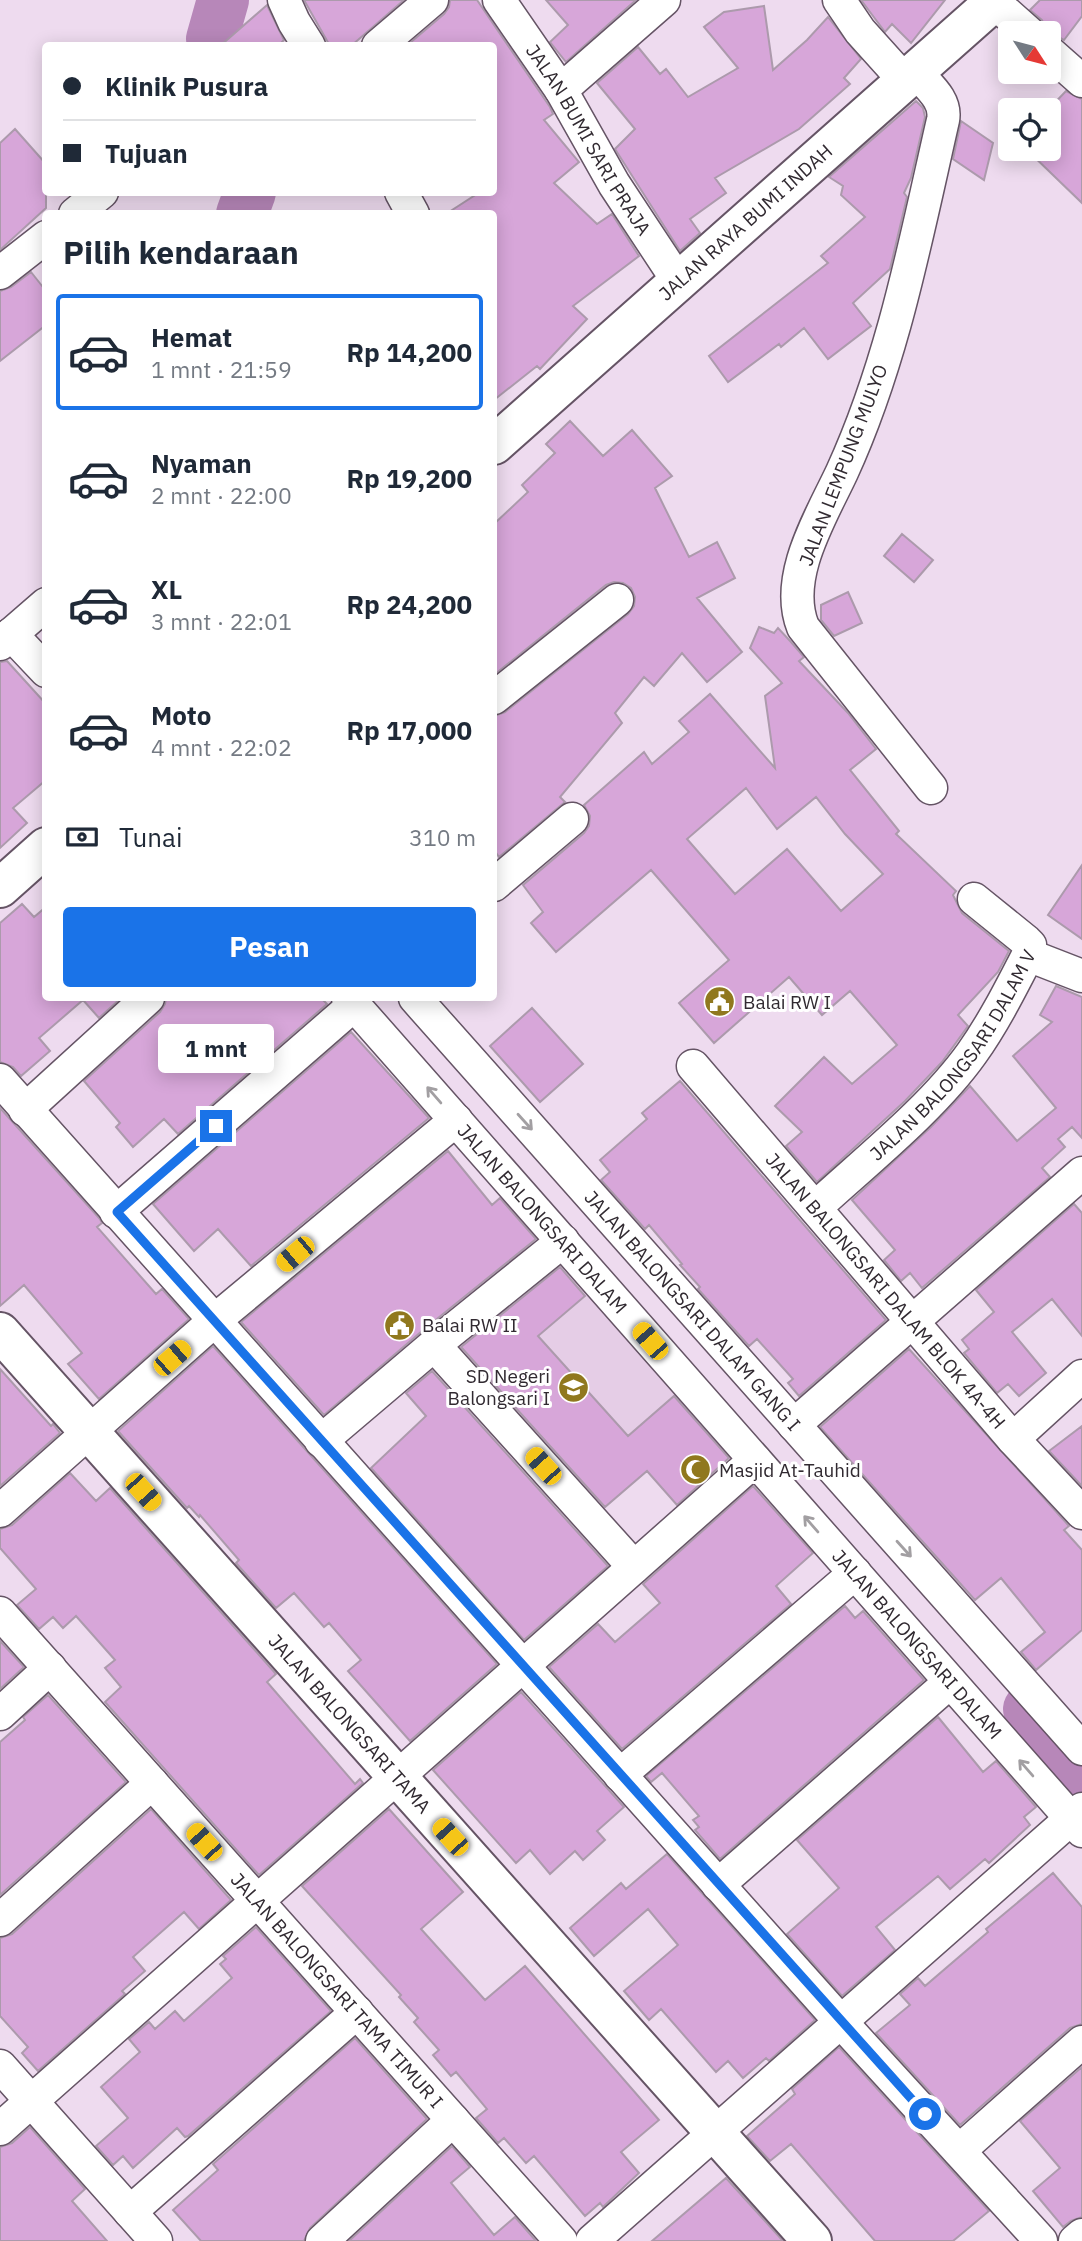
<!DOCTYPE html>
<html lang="id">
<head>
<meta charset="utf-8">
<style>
	body { margin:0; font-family:"IBM Plex Sans",sans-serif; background:#f2f2f3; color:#1f2937; height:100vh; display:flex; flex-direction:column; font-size:26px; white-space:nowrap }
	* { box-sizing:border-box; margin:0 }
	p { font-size:23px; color:#747a83 }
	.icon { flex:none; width:38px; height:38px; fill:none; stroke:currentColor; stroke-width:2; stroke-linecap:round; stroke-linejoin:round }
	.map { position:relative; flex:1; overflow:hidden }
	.side { position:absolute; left:42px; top:210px; width:455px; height:791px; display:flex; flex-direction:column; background:#fff; border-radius:7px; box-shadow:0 4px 18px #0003 }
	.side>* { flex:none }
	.hud { position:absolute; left:42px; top:42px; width:455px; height:154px; border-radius:7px; box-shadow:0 4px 18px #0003; display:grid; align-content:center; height:154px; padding:0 21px; background:#fff }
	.needle { width:46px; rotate:126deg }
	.buttons { position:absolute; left:998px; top:21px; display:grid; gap:14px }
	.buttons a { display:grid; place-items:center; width:63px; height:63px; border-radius:7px; background:#fff; box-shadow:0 4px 18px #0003; font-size:35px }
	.end { position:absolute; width:32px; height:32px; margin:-16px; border:9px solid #1a73e8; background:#fff; box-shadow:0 0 0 4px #fff }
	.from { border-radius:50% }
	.bubble { position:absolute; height:49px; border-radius:7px; background:#fff; box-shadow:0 4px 18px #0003; font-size:23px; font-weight:800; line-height:49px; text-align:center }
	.car { position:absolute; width:21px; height:42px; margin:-21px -10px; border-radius:9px; box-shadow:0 0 5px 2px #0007; background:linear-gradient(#f5c518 24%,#345 0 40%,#f5c518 0 76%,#345 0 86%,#f5c518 0) }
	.hud b { display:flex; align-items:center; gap:24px; height:66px; font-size:26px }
	.hud b+b { border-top:2px solid #e0e1e3 }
	.hud i { width:18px; height:18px; background:#1f2937 }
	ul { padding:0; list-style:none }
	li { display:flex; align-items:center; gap:21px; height:116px; margin:0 14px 10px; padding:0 7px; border:4px solid transparent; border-radius:7px }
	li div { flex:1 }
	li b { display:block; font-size:26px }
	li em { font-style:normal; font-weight:800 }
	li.on { border-color:#1a73e8 }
	li>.icon { width:63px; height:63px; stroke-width:1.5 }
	h2 { padding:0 21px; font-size:32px; line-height:84px }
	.pay { display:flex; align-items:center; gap:18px; height:77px; padding:0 21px; font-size:26px }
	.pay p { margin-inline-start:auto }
	.action { display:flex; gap:14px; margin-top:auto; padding:14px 21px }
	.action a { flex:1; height:80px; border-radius:7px; background:#1a73e8; color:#fff; font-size:28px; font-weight:800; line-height:80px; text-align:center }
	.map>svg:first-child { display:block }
	.built { fill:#e5cde6 }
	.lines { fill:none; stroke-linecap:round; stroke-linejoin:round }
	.river { stroke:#b787b9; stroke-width:52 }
	.building { fill:#d7a6d9; stroke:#ac9aac; stroke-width:2; fill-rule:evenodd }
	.minor-casing { stroke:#655465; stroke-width:35 }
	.tertiary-casing { stroke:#655465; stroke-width:42 }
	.minor { stroke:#fff; stroke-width:32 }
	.tertiary { stroke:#fff; stroke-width:38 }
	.oneway { stroke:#a29fa2 }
	.route { stroke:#1a73e8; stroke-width:9 }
	.labels { text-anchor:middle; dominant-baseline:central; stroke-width:6; stroke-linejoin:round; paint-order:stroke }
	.street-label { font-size:19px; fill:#312a31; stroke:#fff }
	.poi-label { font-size:19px; fill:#312a31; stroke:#fff; text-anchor:start }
</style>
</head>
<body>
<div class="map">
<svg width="1082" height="2241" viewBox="0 0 1082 2241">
	<rect width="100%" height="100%" fill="#eedbef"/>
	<path class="built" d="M 555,1256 L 701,1422 L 591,1518 L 445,1352 Z"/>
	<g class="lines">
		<path class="river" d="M 215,46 L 212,39 L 223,0
			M 242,214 L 250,192
			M 1029,1709 L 1082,1771"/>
	</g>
	<path class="building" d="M 304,0 L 404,0 L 351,46 L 330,46 Z
		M 450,0 L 477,0 L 550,107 L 553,114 L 544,120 L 579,162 L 554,183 L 597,224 L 612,214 L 639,256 L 573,306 L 587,319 L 540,369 L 537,366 L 494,400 L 494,214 L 446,214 L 480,192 L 494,192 L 494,46 L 413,46 L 411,42 L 444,14 L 449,7 Z
		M 546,0 L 636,0 L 566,62 L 550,42 L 568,25 Z
		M 861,0 L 945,0 L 911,43 L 892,24 L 885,32 Z
		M 1040,0 L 1082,0 L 1082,16 L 1064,40 L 1052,33 L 1047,33 L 1042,20 L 1030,10 Z
		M 267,5 L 284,40 L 278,46 L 220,46 Z
		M 764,6 L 773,70 L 807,40 L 828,17 L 861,59 L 844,78 L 850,84 L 799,129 L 715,178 L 726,193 L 690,219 L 700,233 L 680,251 L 615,149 L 635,129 L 597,83 L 638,47 L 660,74 L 666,69 L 688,97 L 738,68 L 704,27 L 724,12 Z
		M 1066,91 L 1082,99 L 1082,203 L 1026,149 L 1048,149 L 1048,110 Z
		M 916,101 L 923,108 L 925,117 L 911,178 L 904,193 L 907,197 L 890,269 L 853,303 L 871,326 L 828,359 L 804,328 L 781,347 L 779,344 L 728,382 L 709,356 L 828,263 L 821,256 L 865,217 L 841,195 L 843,186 L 829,177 Z
		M 961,121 L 993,143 L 984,180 L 953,159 Z
		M 15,129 L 46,164 L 46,208 L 0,250 L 0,143 Z
		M 31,272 L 46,291 L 46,325 L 0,361 L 0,291 L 11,287 Z
		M 570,421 L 603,456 L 632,430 L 672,476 L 655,488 L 689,557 L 717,542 L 735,578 L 697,598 L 742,652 L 707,682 L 682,653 L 654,686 L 644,677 L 615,713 L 622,723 L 560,797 L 565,802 L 499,857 L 494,850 L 494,716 L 505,712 L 628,614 L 634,606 L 635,597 L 631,588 L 623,583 L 614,582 L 606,585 L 494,675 L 494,524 L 528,492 L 522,485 L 555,453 L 546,444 Z
		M 902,534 L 933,560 L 914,582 L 884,556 Z
		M 848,592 L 862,623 L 834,636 L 821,620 L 821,605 Z
		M 759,627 L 774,633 L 778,628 L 791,642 L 804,657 L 799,661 L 848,713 L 876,749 L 850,770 L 899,831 L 896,834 L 956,891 L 953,895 L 962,913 L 1009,951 L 998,972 L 958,1015 L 968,1026 L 942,1062 L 905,1101 L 817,1182 L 786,1146 L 802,1132 L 775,1106 L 824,1057 L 852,1084 L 897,1045 L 850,991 L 822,1015 L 789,977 L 714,1043 L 679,1003 L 729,960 L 651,870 L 556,952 L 531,923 L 543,912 L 523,885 L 584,833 L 589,826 L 590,816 L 584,805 L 644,752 L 652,764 L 689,732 L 679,721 L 710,694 L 775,768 L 765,696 L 782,683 L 750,648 ZM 746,788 L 777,829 L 816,797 L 845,834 L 883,874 L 841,911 L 787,849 L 735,894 L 687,839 Z
		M 7,661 L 46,704 L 46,780 L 13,808 L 27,823 L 0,848 L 0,662 Z
		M 1082,865 L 1082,939 L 1048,915 Z
		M 22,904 L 34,917 L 46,907 L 46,998 L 120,999 L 99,1018 L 83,1000 L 39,1038 L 50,1051 L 21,1076 L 13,1067 L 0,1062 L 0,923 Z
		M 1056,986 L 1082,997 L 1082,1138 L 1072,1127 L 1058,1139 L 1065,1147 L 1042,1168 L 1050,1177 L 922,1288 L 910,1273 L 901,1281 L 884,1260 L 895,1250 L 852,1200 L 931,1127 L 970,1086 L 1017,1141 L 1056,1108 L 1013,1056 L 1052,1022 L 1040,1015 Z
		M 166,998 L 321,998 L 327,1004 L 178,1134 L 164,1119 L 133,1147 L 116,1127 L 120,1123 L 84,1081 L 160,1012 L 165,1004 Z
		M 532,1008 L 583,1064 L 540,1102 L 490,1046 Z
		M 351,1032 L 429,1118 L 251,1266 L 218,1229 L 194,1251 L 153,1204 Z
		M 680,1081 L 886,1320 L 799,1396 L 788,1383 L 793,1379 L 757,1339 L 749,1346 L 698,1289 L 700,1287 L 680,1265 L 682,1264 L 649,1225 L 645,1229 L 601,1180 L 610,1172 L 600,1160 L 647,1119 L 642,1113 Z
		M 0,1108 L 100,1219 L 102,1223 L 97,1227 L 156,1294 L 162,1289 L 189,1319 L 99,1399 L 68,1364 L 82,1353 L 24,1285 L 0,1306 Z
		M 448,1151 L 492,1205 L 500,1198 L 536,1239 L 422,1331 L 324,1415 L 241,1322 Z
		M 1074,1204 L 1082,1213 L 1082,1336 L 1052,1299 L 1012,1332 L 1046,1373 L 1019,1396 L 1008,1384 L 997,1393 L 964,1353 L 969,1349 L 962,1340 L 994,1312 L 976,1290 Z
		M 560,1267 L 585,1296 L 538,1336 L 628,1436 L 674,1396 L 729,1458 L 677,1505 L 647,1471 L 605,1507 L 461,1347 Z
		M 213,1346 L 497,1664 L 410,1741 L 348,1671 L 361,1660 L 329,1623 L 324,1627 L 294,1593 L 276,1608 L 236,1563 L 239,1560 L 200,1515 L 199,1517 L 189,1506 L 187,1508 L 118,1431 Z
		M 909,1349 L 1069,1526 L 1064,1530 L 1082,1550 L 1082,1630 L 1036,1670 L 1021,1652 L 1045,1632 L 1001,1578 L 975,1600 L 820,1427 Z
		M 0,1369 L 51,1426 L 53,1424 L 60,1433 L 0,1486 Z
		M 432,1371 L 608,1566 L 524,1640 L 371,1468 L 426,1416 L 406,1393 Z
		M 1082,1426 L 1082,1486 L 1049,1451 Z
		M 70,1473 L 96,1501 L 110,1488 L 276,1674 L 267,1682 L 355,1784 L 360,1779 L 363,1783 L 259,1875 L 105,1702 L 121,1687 L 105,1668 L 115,1660 L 76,1616 L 63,1628 L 53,1617 L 39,1629 L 17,1605 L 36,1589 L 0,1548 L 0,1529 L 12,1525 Z
		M 753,1486 L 813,1553 L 776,1586 L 791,1604 L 622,1749 L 549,1667 L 598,1624 L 615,1642 L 660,1603 L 643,1584 Z
		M 845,1606 L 855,1618 L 863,1611 L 924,1680 L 720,1859 L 695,1830 L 699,1827 L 693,1820 L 699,1816 L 662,1773 L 651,1782 L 646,1776 Z
		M 0,1641 L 24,1667 L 0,1689 Z
		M 521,1692 L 624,1807 L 597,1831 L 605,1840 L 583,1860 L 575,1851 L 550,1874 L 530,1850 L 516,1863 L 433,1770 Z
		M 48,1695 L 126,1782 L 0,1895 L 0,1742 L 25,1720 L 23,1717 Z
		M 938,1717 L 983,1772 L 996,1761 L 1036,1807 L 1024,1817 L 1030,1825 L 989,1863 L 985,1859 L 950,1889 L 938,1876 L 876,1927 L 895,1950 L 842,1996 L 787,1934 L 839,1888 L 797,1840 Z
		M 151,1809 L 231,1900 L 199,1929 L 184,1912 L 133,1957 L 145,1971 L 122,1991 L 125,1994 L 38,2071 L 22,2053 L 28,2047 L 0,2016 L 0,1938 L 12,1934 Z
		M 389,1809 L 463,1892 L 421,1929 L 485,2000 L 525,1966 L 659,2120 L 621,2152 L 639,2173 L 603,2207 L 600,2203 L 585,2216 L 534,2156 L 526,2163 L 504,2138 L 498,2143 L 476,2118 L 487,2109 L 456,2072 L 451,2076 L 433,2055 L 439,2050 L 414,2022 L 418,2018 L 399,1997 L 401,1995 L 302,1886 Z
		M 667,1854 L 815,2020 L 769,2061 L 766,2058 L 743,2078 L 728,2061 L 716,2072 L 661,2009 L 649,2020 L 624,1991 L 678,1945 L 648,1909 L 594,1956 L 570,1928 L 621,1883 L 626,1889 Z
		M 1053,1873 L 1082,1907 L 1082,2024 L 1070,2028 L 960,2125 L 876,2033 L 910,2005 L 900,1994 L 918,1978 L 925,1986 L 988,1932 L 986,1929 Z
		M 256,1927 L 331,2011 L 188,2136 L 185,2137 L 177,2128 L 133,2168 L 123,2156 L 113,2165 L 96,2146 L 128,2118 L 101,2087 L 140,2052 L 129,2039 L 149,2022 L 155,2029 L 175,2011 L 184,2021 L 232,1978 L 220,1964 L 226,1959 L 223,1956 Z
		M 355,2038 L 427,2119 L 310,2228 L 304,2241 L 201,2241 L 173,2210 L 218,2170 L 213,2164 Z
		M 839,2047 L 989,2211 L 953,2241 L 875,2241 L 791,2144 L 770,2161 L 747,2136 L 795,2094 L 792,2089 Z
		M 1082,2067 L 1082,2217 L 1071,2221 L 1063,2227 L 1033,2191 L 1060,2168 L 1020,2121 Z
		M 30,2127 L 85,2189 L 72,2201 L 107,2241 L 0,2241 L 0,2147 L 12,2143 Z
		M 452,2146 L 470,2167 L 451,2183 L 494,2235 L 515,2217 L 536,2241 L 349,2241 Z
		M 726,2178 L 783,2241 L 652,2241 Z"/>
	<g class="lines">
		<defs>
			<g id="minor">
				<path d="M 284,0 L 294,22 L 309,46"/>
				<path id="s1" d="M 499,0 L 561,90 L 614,184 L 678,281"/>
				<path d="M 839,0 L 860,31 L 905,81"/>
				<path d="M 994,2 L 1029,33"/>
				<path d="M 378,46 L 432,0"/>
				<path d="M 1048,51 L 1082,81"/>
				<path d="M 915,71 C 928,86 947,100 943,120 C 916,238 893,361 842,472 C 821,517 783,577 803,627 L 931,788"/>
				<path d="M 561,90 L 664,0"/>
				<path d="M 401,192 L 413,214"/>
				<path d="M 75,214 L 102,192"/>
				<path d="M 0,273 L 46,237"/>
				<path d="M 11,634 L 46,671"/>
				<path d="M 0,644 L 46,604"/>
				<path d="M 494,698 L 617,600"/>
				<path d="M 494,885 L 572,819"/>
				<path d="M 1028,955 L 1082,976"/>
				<path id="s2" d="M 348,998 L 1082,1831"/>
				<path id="s3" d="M 415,998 L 1082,1749"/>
				<path id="s4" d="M 693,1066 L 1013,1439 L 1082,1513"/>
				<path d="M 0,1080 L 841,2022 L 1041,2241"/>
				<path d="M 25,1110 L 148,998"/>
				<path id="s5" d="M 815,1208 C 865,1162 933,1108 972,1053 C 994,1022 1011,988 1028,955 L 1030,945 L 1026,941 L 974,899"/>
				<path d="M 116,1212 L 354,1005"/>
				<path d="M 434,1345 L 634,1567"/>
				<path d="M 794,1425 L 1082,1173"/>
				<path d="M 1013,1439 L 1082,1376"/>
				<path d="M 321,1441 L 434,1345 L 563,1241"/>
				<path d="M 0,1511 L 214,1321 L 456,1120"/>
				<path id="s6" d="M 0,1613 L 561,2241"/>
				<path d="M 0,1714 L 50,1668"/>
				<path d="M 620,1775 L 855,1573"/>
				<path d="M 718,1885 L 950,1682"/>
				<path d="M 0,1920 L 152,1783"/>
				<path d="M 0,2066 L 156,2241"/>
				<path d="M 0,2129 L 755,1460"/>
				<path d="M 959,2151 L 1082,2042"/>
				<path d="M 130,2212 L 357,2012"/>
				<path d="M 322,2241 L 453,2120"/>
				<path d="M 592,2241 L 1082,1809"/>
				<path d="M 1075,2241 L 1082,2235"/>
			</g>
			<g id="tertiary">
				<path id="s7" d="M 494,445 L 996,0"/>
				<path d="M 0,888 L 46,847"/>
				<path id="s8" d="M 0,1332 L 812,2241"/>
			</g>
		</defs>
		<use href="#minor" class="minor-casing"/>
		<use href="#tertiary" class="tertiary-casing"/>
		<use href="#minor" class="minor"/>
		<use href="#tertiary" class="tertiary"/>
	</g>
	<defs><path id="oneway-shaft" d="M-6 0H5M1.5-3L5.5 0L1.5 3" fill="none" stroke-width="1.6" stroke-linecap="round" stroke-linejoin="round" transform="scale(1.75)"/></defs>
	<g class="oneway">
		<use href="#oneway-shaft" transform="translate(434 1095) rotate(-131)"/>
		<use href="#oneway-shaft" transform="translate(525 1122) rotate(48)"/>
		<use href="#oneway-shaft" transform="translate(811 1524) rotate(-131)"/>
		<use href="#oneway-shaft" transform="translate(904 1549) rotate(48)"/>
		<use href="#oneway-shaft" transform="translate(1026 1768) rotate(-131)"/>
	</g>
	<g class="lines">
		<path class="route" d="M 216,1126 L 117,1212 L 925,2114"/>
	</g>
	<defs>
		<symbol id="civic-disc" viewBox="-11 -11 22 22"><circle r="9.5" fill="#90781e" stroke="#fff"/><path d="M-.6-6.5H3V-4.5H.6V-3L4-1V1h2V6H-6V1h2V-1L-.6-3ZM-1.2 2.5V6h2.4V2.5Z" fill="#fff"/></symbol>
		<symbol id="school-disc" viewBox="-11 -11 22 22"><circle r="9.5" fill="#90781e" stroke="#fff"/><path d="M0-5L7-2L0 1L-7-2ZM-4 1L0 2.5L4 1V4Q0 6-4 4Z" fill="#fff"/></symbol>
		<symbol id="mosque-disc" viewBox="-11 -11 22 22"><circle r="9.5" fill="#90781e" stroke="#fff"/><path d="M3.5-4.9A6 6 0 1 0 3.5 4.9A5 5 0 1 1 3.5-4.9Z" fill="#fff"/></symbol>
	</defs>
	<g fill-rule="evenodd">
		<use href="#civic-disc" x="702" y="984" width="35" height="35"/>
		<use href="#civic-disc" x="382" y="1308" width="35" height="35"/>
		<use href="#school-disc" x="556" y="1370" width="35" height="35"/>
		<use href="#mosque-disc" x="678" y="1452" width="35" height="35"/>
	</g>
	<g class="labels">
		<g class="street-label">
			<text stroke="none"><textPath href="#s1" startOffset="166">JALAN BUMI SARI PRAJA</textPath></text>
			<text stroke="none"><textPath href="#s7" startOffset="336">JALAN RAYA BUMI INDAH</textPath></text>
			<text transform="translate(843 465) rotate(-69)">JALAN LEMPUNG MULYO</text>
			<text stroke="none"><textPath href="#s5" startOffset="208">JALAN BALONGSARI DALAM V</textPath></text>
			<text stroke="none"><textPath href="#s2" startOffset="294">JALAN BALONGSARI DALAM</textPath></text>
			<text stroke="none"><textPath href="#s4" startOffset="296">JALAN BALONGSARI DALAM BLOK 4A-4H</textPath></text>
			<text stroke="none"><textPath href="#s3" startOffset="418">JALAN BALONGSARI DALAM GANG I</textPath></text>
			<text stroke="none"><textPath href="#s2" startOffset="861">JALAN BALONGSARI DALAM</textPath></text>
			<text stroke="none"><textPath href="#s8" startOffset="525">JALAN BALONGSARI TAMA</textPath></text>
			<text stroke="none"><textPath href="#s6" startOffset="506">JALAN BALONGSARI TAMA TIMUR I</textPath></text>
		</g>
		<g class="poi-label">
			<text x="743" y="1002">Balai RW I</text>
			<text x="422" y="1325">Balai RW II</text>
			<text x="550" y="1376" text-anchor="end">SD Negeri<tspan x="550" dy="22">Balongsari I</tspan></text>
			<text x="719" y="1470">Masjid At-Tauhid</text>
		</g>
	</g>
</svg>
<div class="buttons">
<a><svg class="needle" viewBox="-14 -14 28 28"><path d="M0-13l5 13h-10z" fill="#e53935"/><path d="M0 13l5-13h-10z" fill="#747a83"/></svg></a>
<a><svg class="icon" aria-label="locate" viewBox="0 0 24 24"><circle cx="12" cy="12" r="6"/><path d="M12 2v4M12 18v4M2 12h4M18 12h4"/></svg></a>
</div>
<i class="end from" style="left:925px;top:2114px"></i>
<i class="end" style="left:216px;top:1126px"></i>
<div class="bubble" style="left:158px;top:1024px;width:116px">1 mnt</div>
<i class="car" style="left:295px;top:1254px;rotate:230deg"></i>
<i class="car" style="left:650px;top:1341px;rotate:319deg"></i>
<i class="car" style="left:172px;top:1358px;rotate:49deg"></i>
<i class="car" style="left:543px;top:1466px;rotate:318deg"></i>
<i class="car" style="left:143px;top:1492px;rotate:138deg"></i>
<i class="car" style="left:450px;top:1837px;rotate:318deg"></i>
<i class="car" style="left:204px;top:1842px;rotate:318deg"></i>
<div class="hud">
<b><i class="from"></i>Klinik Pusura</b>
<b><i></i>Tujuan</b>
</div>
<section class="side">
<h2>Pilih kendaraan</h2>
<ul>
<li class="on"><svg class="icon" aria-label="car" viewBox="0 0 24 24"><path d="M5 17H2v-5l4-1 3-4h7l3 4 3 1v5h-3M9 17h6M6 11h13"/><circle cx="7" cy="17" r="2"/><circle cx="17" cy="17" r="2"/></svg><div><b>Hemat</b><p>1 mnt · 21:59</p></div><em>Rp 14,200</em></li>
<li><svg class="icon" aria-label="car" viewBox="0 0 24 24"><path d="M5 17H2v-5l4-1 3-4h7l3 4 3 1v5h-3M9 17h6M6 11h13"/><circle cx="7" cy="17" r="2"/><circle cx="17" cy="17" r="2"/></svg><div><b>Nyaman</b><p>2 mnt · 22:00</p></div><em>Rp 19,200</em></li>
<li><svg class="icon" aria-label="car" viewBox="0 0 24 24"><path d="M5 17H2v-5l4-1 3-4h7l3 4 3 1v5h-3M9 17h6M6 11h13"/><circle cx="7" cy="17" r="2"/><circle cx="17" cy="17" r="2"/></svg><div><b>XL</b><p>3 mnt · 22:01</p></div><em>Rp 24,200</em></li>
<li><svg class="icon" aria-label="car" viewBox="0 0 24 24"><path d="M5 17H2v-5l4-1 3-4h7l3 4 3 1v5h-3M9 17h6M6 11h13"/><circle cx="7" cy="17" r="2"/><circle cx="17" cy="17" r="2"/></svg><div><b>Moto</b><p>4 mnt · 22:02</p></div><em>Rp 17,000</em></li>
</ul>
<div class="pay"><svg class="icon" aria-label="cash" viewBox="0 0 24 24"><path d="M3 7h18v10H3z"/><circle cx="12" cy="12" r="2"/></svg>Tunai<p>310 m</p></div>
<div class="action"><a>Pesan</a></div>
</section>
</div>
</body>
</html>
